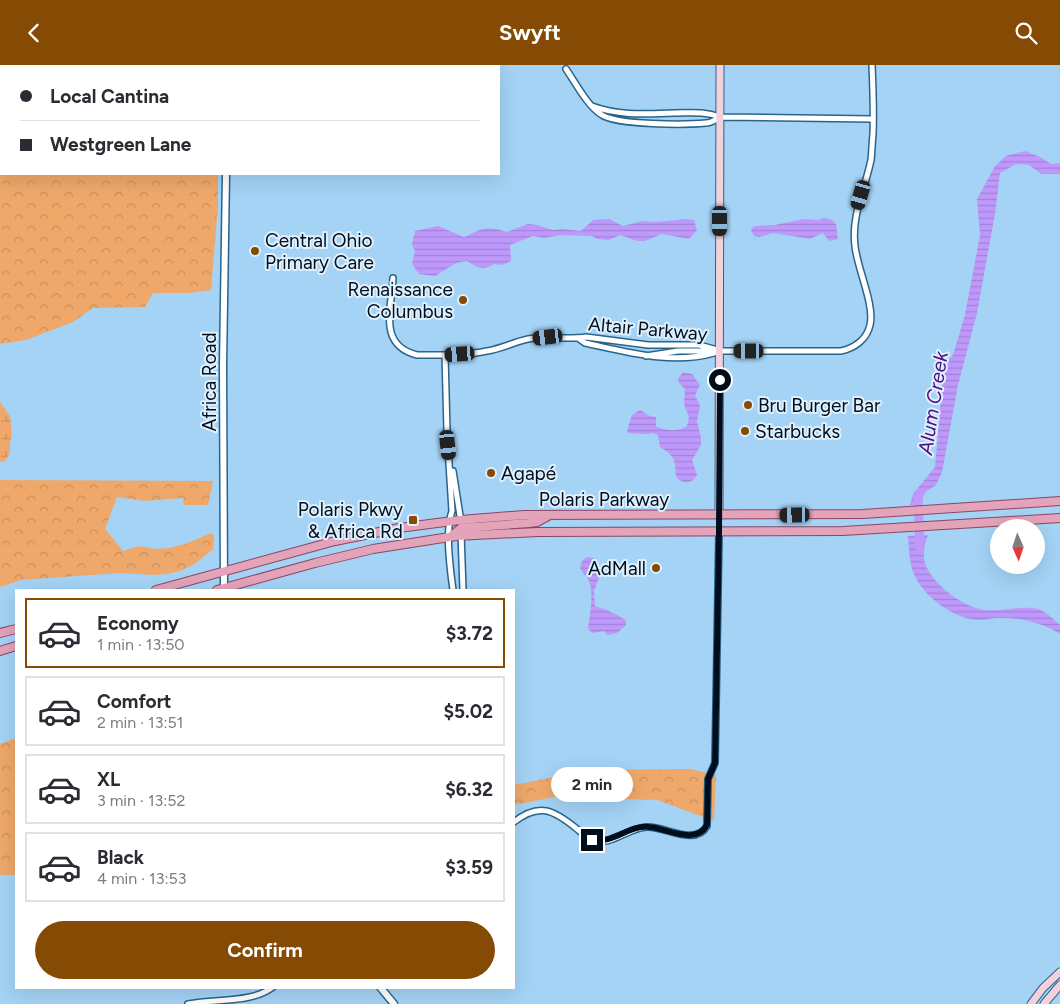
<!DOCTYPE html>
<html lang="en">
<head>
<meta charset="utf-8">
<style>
	body { margin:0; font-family:Figtree,sans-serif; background:#f7f7f7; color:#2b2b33; height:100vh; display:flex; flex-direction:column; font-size:19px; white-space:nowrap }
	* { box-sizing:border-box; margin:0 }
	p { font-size:16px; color:#7c7c81 }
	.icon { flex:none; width:28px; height:28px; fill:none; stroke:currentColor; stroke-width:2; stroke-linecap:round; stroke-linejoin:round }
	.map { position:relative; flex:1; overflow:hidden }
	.panel { position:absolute; left:15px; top:524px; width:500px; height:400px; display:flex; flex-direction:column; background:#fff; border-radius:0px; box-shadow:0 5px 20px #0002 }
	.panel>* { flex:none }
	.guide { position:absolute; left:0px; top:0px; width:500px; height:110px; box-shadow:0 5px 20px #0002; display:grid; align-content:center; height:110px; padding:0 20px; background:#fff }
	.needle { width:32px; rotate:177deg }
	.controls { position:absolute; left:990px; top:454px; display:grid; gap:10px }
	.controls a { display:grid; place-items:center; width:55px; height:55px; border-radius:50%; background:#fff; box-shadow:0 5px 20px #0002; font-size:25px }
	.end { position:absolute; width:22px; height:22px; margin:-11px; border:6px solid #000d1c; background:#fff; box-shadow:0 0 0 2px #fff }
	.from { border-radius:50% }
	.bubble { position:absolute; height:35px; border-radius:18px; background:#fff; box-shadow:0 5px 20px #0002; font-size:16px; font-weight:700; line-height:35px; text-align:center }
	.car { position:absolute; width:15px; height:30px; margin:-15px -8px; border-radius:6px; box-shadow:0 0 4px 1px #0007; background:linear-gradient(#222 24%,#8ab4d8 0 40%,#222 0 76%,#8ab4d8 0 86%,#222 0) }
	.guide b { display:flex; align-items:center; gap:18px; height:48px; font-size:19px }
	.guide b+b { border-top:1px solid #e1e1e2 }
	.guide i { width:12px; height:12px; background:#2b2b33 }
	ul { padding:9px 0 0; list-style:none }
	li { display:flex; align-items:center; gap:15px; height:70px; margin:0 10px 8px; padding:0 10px; border:2px solid #e1e1e2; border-radius:0px }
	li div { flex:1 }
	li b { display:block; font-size:19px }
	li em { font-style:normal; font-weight:700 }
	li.active { border-color:#854a03 }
	li>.icon { width:45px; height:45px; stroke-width:1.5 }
	.action { display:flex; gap:10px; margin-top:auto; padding:10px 20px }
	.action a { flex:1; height:58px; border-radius:30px; background:#854a03; color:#fff; font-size:20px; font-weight:700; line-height:58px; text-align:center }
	header { display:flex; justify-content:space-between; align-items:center; height:65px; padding:0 20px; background:#854a03; color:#fff; font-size:22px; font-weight:700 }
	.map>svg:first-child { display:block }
	.forest { fill:url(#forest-crowns) }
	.wetland { fill:url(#wetland-marsh) }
	.water { fill:url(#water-rules) }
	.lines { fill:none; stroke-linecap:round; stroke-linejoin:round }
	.river { stroke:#be98fb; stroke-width:9 }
	.minor-casing { stroke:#29648a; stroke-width:8 }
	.tertiary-casing { stroke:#29648a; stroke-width:9 }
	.secondary-casing { stroke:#29648a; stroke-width:9 }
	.primary-casing { stroke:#884764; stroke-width:10 }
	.minor { stroke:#fff; stroke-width:5 }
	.tertiary { stroke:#fff; stroke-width:6 }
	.secondary { stroke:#f1d1dc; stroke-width:7 }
	.primary { stroke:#e3a3b9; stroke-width:8 }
	.route { stroke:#000d1c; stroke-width:6 }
	.poi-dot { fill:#854a03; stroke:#def0fd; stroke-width:2 }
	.labels { text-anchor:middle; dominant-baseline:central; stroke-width:4; stroke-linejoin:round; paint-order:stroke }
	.poi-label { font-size:19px; fill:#000d1c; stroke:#def0fd; text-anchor:start }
	.street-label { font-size:19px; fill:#000d1c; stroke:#def0fd }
	.water-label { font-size:20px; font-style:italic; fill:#4d0f85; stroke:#def0fd }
</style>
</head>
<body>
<header><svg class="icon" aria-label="back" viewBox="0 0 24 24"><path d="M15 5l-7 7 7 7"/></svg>Swyft<svg class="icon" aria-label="search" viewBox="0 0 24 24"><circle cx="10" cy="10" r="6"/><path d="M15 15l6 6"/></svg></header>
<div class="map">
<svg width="1060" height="939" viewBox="0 0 1060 939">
	<defs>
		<pattern id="forest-crowns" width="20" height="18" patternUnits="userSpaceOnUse" patternTransform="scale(1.25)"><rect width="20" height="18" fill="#efa86a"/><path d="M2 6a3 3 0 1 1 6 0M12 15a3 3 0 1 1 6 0" fill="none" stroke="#cb8f5b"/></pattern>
		<pattern id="wetland-marsh" width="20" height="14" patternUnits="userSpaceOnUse" patternTransform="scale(1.25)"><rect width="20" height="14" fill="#efa86a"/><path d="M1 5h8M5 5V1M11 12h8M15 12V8" fill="none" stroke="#cb8f5b"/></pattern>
		<pattern id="water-rules" width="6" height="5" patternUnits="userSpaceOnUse" patternTransform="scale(1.25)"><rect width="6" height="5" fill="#be98fb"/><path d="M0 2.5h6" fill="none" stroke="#a282d7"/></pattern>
	</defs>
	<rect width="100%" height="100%" fill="#a4d3f6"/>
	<path class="forest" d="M 0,0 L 114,1 L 1,1 L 1,109 L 218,109 L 218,141 L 211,225 L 189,228 L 153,228 L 145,242 L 93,243 L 73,257 L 26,275 L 0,279 Z
		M 0,415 L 213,416 L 208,440 L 184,440 L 183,433 L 145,436 L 117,432 L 105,464 L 123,486 L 139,481 L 156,484 L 169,483 L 188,478 L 211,468 L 214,471 L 213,484 L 196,498 L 183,505 L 168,509 L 154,510 L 120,508 L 21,515 L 0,522 Z
		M 16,673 L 16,810 L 0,810 L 0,679 Z
		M 691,704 L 716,710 L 714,756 L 657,735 L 554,732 L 514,740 L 514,720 L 589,705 Z"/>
	<path class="wetland" d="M 0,337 L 10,351 L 12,369 L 10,378 L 10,388 L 5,396 L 0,397 Z"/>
	<path class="water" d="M 1025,86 L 1040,92 L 1051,99 L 1060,98 L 1060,109 L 1041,109 L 1029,100 L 1016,99 L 1000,108 L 995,149 L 977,248 L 958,320 L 942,407 L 936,420 L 924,428 L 921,439 L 910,440 L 913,429 L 935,402 L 944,300 L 953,290 L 965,250 L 980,170 L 977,134 L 995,101 L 1006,91 Z
		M 824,153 L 832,155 L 836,159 L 838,174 L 829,176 L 823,168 L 810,174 L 773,168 L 759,172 L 754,171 L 751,165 L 754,161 L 775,160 L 804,154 L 818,155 Z
		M 609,154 L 623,161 L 643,156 L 656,157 L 686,154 L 694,155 L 697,165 L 689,174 L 662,169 L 645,176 L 637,176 L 620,170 L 609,175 L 597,174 L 592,171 L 560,170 L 544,173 L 533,171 L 510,180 L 511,196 L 502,200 L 494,199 C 484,206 477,203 467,196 L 456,198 L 435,211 L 419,209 L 412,199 L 415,186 L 412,180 L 415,166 L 438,161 L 464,172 C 483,163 487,160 507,167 L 528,159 L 537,160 L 553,165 L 562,164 L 581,166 L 593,155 Z
		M 683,307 L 692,309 L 700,320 L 695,330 L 700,341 L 697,356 L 701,373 L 701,380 L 692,395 L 697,410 C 692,419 682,420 676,411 C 675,395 675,391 660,382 L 658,370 L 653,368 C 645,370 637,368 628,368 L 627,366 L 632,350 L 640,345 L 650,351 L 656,352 L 656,361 C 663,366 680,367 687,361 L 689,352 L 684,339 L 685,324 L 679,318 L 678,314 Z
		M 928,470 C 925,478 923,484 924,493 C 926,515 963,543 985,545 C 1002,547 1021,540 1038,544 C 1046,546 1054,555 1060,560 L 1060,569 C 1042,557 1018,552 997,553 C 992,553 987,555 981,555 C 957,556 923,532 914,509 C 909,497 909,484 908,471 Z
		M 587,492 L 594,493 L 601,507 L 594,526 L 595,541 C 602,543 622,551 626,556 L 626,560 L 617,568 L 607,570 L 604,566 L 592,568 L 588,563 C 590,550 594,529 589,516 C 587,511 582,508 580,503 L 582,496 Z"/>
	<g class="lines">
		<path class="river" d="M 920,429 L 918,432 L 920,483"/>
		<defs>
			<path id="minor" d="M 566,4 C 575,17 588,42 602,50 C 618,60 685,60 706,58 C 711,58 715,55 720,52
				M 592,41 C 619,51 645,49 674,48 C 690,48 704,46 720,52 L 873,54
				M 393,213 C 392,242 377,280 417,290 C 440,290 464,291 487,286 C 501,284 514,277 528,274 C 547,270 567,275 586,272 L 648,280 L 699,280 L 714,284
				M 578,273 L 585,278 C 627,287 672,300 714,288
				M 445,290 L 447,366 L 452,446 C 445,466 450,503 453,525
				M 646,291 L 678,286 L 841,286 C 855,283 867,274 870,260 C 875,240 857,203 855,181 C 851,151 865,124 871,95 C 872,87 872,78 873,69 C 874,46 873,23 872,0
				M 453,406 L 461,457
				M 461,468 L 463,525
				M 514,757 C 539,737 554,745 577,764 C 582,768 587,773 593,775 C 611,782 629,762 647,762 C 665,761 695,782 707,761 L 708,714 L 715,698 L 719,467
				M 188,939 C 216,933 250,939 273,922"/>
			<path id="tertiary" d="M 227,1 L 227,0
				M 224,525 L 223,301 L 226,109
				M 380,922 L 394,939"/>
			<path id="secondary" d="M 719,451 L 720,0
				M 1031,939 L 1043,923 L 1060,907
				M 1044,939 L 1060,920"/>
			<path id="primary" d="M 451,471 L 461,463 L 529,458 L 537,457 L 548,451
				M 156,525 L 335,476 L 399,463 L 460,455 L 524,450 L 863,449 L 1060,436
				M 217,525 L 315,498 L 373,484 L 456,471 L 538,467 L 843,466 L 1060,453
				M 0,568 L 16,564
				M 0,586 L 16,581"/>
		</defs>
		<use href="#minor" class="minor-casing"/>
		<use href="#tertiary" class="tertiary-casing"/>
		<use href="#secondary" class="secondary-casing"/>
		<use href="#primary" class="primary-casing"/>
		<use href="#minor" class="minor"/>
		<use href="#tertiary" class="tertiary"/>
		<use href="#secondary" class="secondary"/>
		<use href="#primary" class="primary"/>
	</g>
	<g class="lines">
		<path class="route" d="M 592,775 C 616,778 628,760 649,762 C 666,763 696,781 707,760 L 708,714 L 715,698 L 719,467 L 720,315"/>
	</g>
	<g class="poi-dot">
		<circle cx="255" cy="186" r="5"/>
		<circle cx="463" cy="235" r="5"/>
		<circle cx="748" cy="340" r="5"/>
		<circle cx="745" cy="366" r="5"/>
		<circle cx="491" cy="408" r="5"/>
		<rect x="408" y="450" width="10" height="10" rx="2.5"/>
		<circle cx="656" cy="503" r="5"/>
	</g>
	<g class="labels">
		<g class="poi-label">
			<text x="265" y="175">Central Ohio<tspan x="265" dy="22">Primary Care</tspan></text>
			<text x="453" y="224" text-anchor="end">Renaissance<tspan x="453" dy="22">Columbus</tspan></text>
			<text x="758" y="340">Bru Burger Bar</text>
			<text x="755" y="366">Starbucks</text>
			<text x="501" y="408">Agapé</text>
			<text x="403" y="444" text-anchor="end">Polaris Pkwy<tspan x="403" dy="22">&amp; Africa Rd</tspan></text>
			<text x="646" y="503" text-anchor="end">AdMall</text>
		</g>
		<g class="street-label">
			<text transform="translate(648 264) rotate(5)">Altair Parkway</text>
			<text transform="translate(209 317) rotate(-90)">Africa Road</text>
			<text x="604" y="434">Polaris Parkway</text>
		</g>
		<g class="water-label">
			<text transform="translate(933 338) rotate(-81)">Alum Creek</text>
		</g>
	</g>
</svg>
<div class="controls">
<a><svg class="needle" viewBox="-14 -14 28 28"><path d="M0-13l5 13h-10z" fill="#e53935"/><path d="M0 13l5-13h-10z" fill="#7c7c81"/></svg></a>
</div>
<i class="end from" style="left:720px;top:315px"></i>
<i class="end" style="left:592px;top:775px"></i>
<div class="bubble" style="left:551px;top:702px;width:82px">2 min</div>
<i class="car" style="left:861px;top:130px;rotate:196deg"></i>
<i class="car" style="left:720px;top:156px;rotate:180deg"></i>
<i class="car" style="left:548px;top:272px;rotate:263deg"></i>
<i class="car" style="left:749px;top:286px;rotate:270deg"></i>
<i class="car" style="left:460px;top:289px;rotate:266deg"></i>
<i class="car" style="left:448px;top:380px;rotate:174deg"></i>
<i class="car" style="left:795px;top:450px;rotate:269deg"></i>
<div class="guide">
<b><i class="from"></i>Local Cantina</b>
<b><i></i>Westgreen Lane</b>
</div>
<section class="panel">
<ul>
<li class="active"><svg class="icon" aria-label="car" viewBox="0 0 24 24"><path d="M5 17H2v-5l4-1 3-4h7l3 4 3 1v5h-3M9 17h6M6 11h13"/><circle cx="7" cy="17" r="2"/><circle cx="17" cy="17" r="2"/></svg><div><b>Economy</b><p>1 min · 13:50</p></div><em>$3.72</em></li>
<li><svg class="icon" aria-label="car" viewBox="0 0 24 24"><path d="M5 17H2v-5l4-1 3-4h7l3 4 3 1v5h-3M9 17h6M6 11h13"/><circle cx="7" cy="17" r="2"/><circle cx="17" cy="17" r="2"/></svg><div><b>Comfort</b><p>2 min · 13:51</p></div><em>$5.02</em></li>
<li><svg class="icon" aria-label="car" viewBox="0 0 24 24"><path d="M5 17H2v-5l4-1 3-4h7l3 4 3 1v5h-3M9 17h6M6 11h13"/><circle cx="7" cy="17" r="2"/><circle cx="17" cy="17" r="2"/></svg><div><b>XL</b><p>3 min · 13:52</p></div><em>$6.32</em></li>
<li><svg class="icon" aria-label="car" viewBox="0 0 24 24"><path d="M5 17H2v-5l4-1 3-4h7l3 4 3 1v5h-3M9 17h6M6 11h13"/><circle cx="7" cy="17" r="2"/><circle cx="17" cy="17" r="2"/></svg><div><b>Black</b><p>4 min · 13:53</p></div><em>$3.59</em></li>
</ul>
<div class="action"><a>Confirm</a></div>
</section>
</div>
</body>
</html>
